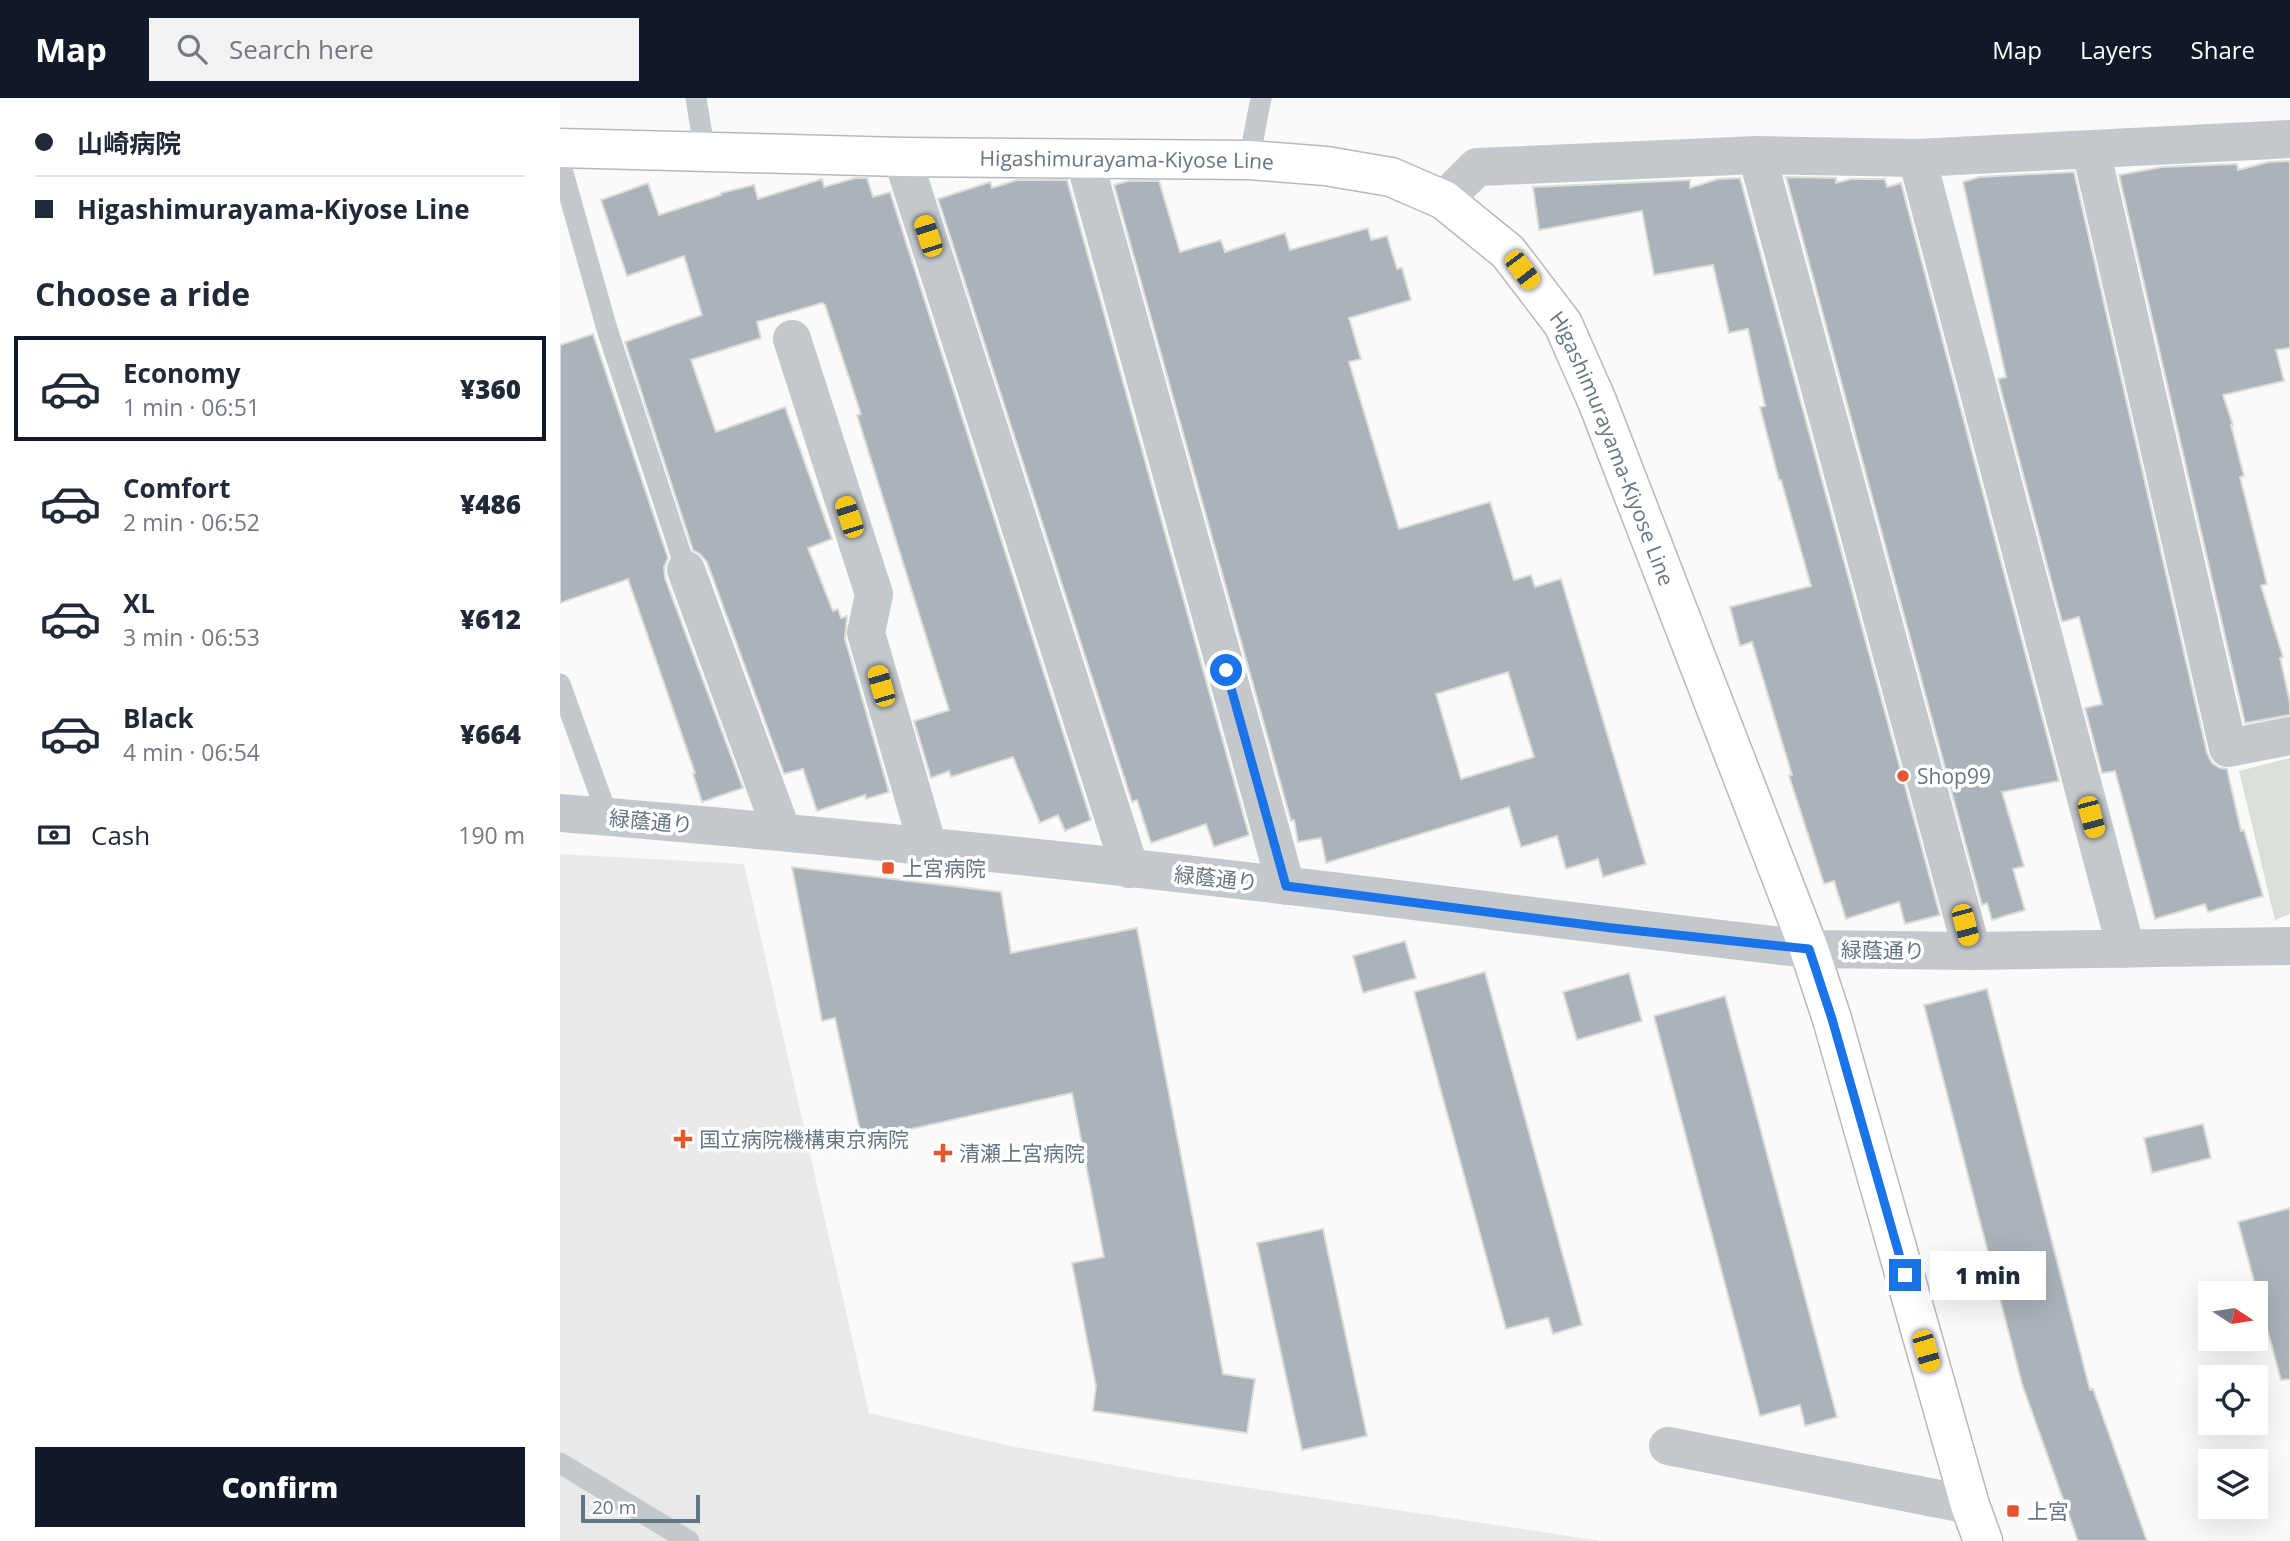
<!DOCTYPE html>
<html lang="en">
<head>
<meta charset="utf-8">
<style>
	body { margin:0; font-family:"Open Sans","Noto Sans JP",sans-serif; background:#f2f2f3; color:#1f2937; height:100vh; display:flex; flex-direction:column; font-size:26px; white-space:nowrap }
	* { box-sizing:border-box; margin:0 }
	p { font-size:23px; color:#747a83 }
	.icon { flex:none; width:38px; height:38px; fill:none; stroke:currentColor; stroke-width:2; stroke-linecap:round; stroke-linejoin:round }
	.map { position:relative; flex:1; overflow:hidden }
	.drawer { display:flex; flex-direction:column; background:#fff; width:560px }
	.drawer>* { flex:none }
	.banner { display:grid; align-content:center; height:154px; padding:0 35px; background:#fff }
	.needle { width:46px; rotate:102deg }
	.tools { position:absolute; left:1638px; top:1183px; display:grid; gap:14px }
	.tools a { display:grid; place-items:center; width:70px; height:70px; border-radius:0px; background:#fff; box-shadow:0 7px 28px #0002; font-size:35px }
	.scale { position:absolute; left:21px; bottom:18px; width:119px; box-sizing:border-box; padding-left:7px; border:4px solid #657683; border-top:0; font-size:19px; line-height:24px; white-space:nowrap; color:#657683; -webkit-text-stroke:5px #fff; paint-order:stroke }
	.end { position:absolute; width:32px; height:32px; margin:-16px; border:9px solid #1a73e8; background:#fff; box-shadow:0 0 0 4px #fff }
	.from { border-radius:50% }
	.bubble { position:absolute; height:49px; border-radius:0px; background:#fff; box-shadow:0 7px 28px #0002; font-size:23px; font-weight:800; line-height:49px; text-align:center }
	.car { position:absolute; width:21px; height:42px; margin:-21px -10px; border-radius:9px; box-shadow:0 0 5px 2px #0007; background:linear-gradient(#f5c518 24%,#345 0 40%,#f5c518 0 76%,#345 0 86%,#f5c518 0) }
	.banner b { display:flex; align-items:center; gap:24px; height:66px; font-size:26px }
	.banner b+b { border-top:2px solid #e0e1e3 }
	.banner i { width:18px; height:18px; background:#1f2937 }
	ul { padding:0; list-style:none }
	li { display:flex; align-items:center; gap:21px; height:105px; margin:0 14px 10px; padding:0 21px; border:4px solid transparent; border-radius:0px }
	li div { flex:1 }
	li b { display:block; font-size:26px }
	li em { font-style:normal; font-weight:800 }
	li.selected { border-color:#111827 }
	li>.icon { width:63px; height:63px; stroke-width:1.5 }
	h2 { padding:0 35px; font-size:32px; line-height:84px }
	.pay { display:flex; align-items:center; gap:18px; height:77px; padding:0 35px; font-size:26px }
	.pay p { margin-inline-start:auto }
	.button { display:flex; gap:14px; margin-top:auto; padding:14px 35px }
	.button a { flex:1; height:80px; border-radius:0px; background:#111827; color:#fff; font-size:28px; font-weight:800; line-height:80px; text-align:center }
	header { display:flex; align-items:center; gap:42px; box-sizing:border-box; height:98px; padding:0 35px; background:#111827; color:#fff }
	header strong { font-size:33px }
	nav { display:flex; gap:38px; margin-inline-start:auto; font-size:24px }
	.search { width:490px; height:63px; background:#f2f2f3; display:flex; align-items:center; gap:18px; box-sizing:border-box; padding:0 24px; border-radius:0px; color:#747a83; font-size:26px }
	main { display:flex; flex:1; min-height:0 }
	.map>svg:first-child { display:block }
	.built { fill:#e8e9e9 }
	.green { fill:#dadfd7 }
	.building { fill:#aab3b9; stroke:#dcdcda; stroke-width:2; fill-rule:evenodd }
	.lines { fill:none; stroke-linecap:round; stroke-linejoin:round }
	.secondary-casing { stroke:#b3babf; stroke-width:41 }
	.service { stroke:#c3c8cc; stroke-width:21 }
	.minor { stroke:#c3c8cc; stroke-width:38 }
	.tertiary { stroke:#c3c8cc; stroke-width:38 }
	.secondary { stroke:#fff; stroke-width:38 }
	.route { stroke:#1a73e8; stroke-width:9 }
	.poi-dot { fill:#e4572e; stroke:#fff; stroke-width:2.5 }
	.labels { text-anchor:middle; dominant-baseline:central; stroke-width:7; stroke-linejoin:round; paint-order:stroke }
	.street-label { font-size:21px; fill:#657683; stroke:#fff }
	.poi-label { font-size:21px; fill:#657683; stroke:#fff; text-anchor:start }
</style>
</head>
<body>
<header>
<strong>Map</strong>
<div class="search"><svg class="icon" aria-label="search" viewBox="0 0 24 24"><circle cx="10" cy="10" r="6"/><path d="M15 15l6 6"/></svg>Search here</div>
<nav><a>Map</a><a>Layers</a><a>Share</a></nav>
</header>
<main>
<section class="drawer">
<div class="banner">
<b><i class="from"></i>山崎病院</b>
<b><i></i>Higashimurayama-Kiyose Line</b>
</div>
<h2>Choose a ride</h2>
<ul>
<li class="selected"><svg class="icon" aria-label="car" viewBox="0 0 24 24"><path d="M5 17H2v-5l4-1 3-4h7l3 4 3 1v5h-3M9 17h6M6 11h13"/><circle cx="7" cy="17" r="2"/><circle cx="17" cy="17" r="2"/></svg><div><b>Economy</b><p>1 min · 06:51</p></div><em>¥360</em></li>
<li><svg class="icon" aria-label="car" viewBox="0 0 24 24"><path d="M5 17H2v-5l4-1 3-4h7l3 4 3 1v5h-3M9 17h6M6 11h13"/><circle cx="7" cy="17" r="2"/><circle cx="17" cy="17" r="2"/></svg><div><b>Comfort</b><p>2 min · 06:52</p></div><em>¥486</em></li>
<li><svg class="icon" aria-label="car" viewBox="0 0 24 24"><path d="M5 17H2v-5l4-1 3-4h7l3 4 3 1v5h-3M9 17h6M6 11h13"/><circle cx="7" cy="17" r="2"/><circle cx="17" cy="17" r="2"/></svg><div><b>XL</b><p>3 min · 06:53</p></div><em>¥612</em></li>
<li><svg class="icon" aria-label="car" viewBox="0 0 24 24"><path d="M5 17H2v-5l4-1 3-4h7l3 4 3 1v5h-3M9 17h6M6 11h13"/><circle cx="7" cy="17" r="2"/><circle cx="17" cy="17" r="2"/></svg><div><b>Black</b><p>4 min · 06:54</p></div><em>¥664</em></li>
</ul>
<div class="pay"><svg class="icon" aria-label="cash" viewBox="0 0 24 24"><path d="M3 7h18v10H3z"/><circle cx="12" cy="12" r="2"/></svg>Cash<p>190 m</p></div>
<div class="button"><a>Confirm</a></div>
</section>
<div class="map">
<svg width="1730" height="1443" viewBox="0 0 1730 1443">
	<rect width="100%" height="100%" fill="#fafaf8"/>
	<path class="built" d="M 0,756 L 184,766 L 309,1315 L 450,1348 L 618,1379 L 1042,1443 L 0,1443 Z"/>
	<path class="green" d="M 1730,660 L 1730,816 L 1715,822 L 1679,673 Z"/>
	<path class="building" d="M 1730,63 L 1730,250 L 1716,252 L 1724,283 L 1663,297 L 1673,327 L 1671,327 L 1684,378 L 1680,379 L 1707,486 L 1701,488 L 1723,559 L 1720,560 L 1730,605 L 1730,617 L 1685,625 L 1559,77 L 1602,69 L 1677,66 L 1678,72 L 1709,64 Z
		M 1514,74 L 1647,655 L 1652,665 L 1660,670 L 1667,671 L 1681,733 L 1684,732 L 1703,798 L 1648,814 L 1645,806 L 1595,821 L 1555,673 L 1542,675 L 1525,610 L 1542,606 L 1519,519 L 1502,524 L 1438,281 L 1446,279 L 1403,84 L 1419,79 Z
		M 1226,79 L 1276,80 L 1276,85 L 1291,81 L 1325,81 L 1327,89 L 1341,85 L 1499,683 L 1442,694 L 1464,768 L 1453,771 L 1465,812 L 1432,822 L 1427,805 L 1422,807 Z
		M 295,80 L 307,80 L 313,99 L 330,94 L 531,722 L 505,733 L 498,717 L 480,725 L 453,659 L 391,679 L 389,673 L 371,680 L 354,623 L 389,612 L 297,317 L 301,316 L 265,207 L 262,205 L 197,224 L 201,240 L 131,262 L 156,334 L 225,309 L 272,441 L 248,450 L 273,513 L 278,511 L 281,520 L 287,518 L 285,541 L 329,694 L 306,701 L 305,697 L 257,713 L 243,671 L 224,676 L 147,464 L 140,456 L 133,452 L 65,244 L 142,217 L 124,158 L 67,178 L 41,102 L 88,85 L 99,117 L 161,97 L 161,95 L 194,87 L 198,101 L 262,81 L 264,89 Z
		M 1180,80 L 1380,817 L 1345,826 L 1339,804 L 1286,821 L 1274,783 L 1264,786 L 1229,678 L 1232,677 L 1192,544 L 1180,548 L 1170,509 L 1251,488 L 1221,382 L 1219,382 L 1200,309 L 1205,308 L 1188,231 L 1169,235 L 1153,167 L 1094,177 L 1082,113 L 979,132 L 973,89 L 1130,82 L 1130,90 L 1158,81 Z
		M 457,82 L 507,82 L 689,737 L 654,749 L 646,726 L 591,745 L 577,702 L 572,704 L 378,101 L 430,84 L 432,90 Z
		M 568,83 L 599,83 L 620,154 L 661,142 L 665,154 L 725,135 L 730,152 L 808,130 L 811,142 L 827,138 L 837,171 L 842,170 L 851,202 L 789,220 L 801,261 L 789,264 L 839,431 L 930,404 L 954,482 L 971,477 L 975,489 L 1001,481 L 1086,766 L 1043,779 L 1038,761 L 1006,771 L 997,738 L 961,749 L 949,709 L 766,765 L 761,740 L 738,744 L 734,722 L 731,723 L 554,87 ZM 948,574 L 974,659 L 901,681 L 876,596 Z
		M 33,236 L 108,460 L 104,469 L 105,480 L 183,690 L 142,704 L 133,676 L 135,675 L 68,481 L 0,505 L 0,247 Z
		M 232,769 L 441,794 L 451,855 L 577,830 L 663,1276 L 695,1281 L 687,1335 L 533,1313 L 536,1288 L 512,1165 L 544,1159 L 512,995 L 302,1042 L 275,920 L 262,923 Z
		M 845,843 L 856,880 L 803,895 L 793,858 Z
		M 925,874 L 1022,1227 L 993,1236 L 988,1220 L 946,1231 L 854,894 Z
		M 1069,875 L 1082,923 L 1017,942 L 1003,894 Z
		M 1427,891 L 1530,1292 L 1533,1291 L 1587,1443 L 1518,1443 L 1462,1286 L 1364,907 Z
		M 1165,898 L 1277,1319 L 1245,1328 L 1240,1307 L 1200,1318 L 1094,918 Z
		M 1643,1026 L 1651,1060 L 1592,1075 L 1584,1040 Z
		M 1730,1110 L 1730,1281 L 1721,1282 L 1678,1124 Z
		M 763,1131 L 807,1338 L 742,1352 L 697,1145 Z"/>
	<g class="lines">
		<defs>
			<g id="secondary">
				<path id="s1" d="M 0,50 L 342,59 L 689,62 L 766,68 L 831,79 L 884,102 L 948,154 L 1003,226 L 1037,303 L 1249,851 L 1272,921 L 1410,1407 L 1423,1443"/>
			</g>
		</defs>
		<use href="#secondary" class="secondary-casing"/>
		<path class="service" d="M 136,0 L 145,55
			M 689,62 L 701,0
			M 0,64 L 47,231 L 126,472
			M 0,586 L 48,719
			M 0,1365 L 129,1443"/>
		<path class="minor" d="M 1531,52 L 1668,650 L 1730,638
			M 1197,57 L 1412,853
			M 342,59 L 570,771
			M 524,60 L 726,788
			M 1357,60 L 1566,851
			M 884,102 L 917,69 L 1197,57 L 1357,60 L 1730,41
			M 232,241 L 314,496 L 306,535 L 368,749
			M 126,472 L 222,734
			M 1249,851 L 1412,853 L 1730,848
			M 1108,1348 L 1410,1407"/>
		<path class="tertiary" d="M 0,715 C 235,734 470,758 704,785 C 885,806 1067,831 1249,851"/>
		<use href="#secondary" class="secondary"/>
	</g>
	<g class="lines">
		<path class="route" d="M 666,572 L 726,788 L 1052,830 L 1249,851 L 1272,921 L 1345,1177"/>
	</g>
	<g class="poi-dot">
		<circle cx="1343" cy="678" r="7"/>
		<rect x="321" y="763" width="14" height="14" rx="3.5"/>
		<path d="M119.5 1030.5h7v7h7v7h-7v7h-7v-7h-7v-7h7z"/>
		<path d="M379.5 1044.5h7v7h7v7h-7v7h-7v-7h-7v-7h7z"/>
		<rect x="1446" y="1406" width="14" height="14" rx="3.5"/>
	</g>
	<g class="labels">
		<g class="street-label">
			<text stroke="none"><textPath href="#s1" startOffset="567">Higashimurayama-Kiyose Line</textPath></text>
			<text stroke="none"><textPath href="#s1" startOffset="1197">Higashimurayama-Kiyose Line</textPath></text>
			<text transform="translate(91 723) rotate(5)">緑蔭通り</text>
			<text transform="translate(656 780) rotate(6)">緑蔭通り</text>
			<text transform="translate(1323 852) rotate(1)">緑蔭通り</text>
		</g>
		<g class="poi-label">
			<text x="1357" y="678">Shop99</text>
			<text x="342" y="770">上宮病院</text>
			<text x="139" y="1041">国立病院機構東京病院</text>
			<text x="399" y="1055">清瀬上宮病院</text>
			<text x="1467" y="1413">上宮</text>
		</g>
	</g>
</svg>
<div class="tools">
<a><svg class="needle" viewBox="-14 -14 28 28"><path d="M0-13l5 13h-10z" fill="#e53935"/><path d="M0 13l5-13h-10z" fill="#747a83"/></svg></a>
<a><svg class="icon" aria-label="locate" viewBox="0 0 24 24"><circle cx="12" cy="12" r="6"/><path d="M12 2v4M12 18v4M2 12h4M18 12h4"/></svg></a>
<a><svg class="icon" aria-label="layers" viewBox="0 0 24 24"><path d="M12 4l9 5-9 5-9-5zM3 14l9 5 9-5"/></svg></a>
</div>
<div class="scale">20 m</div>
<i class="end from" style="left:666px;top:572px"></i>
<i class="end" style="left:1345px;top:1177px"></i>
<div class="bubble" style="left:1370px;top:1153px;width:116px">1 min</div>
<i class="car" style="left:368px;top:138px;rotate:342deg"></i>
<i class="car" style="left:962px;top:172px;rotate:143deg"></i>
<i class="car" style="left:289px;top:419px;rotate:342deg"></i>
<i class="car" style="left:321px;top:588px;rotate:344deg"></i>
<i class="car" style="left:1531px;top:719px;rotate:165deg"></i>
<i class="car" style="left:1405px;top:827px;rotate:165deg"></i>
<i class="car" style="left:1366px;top:1253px;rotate:164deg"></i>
</div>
</main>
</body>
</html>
